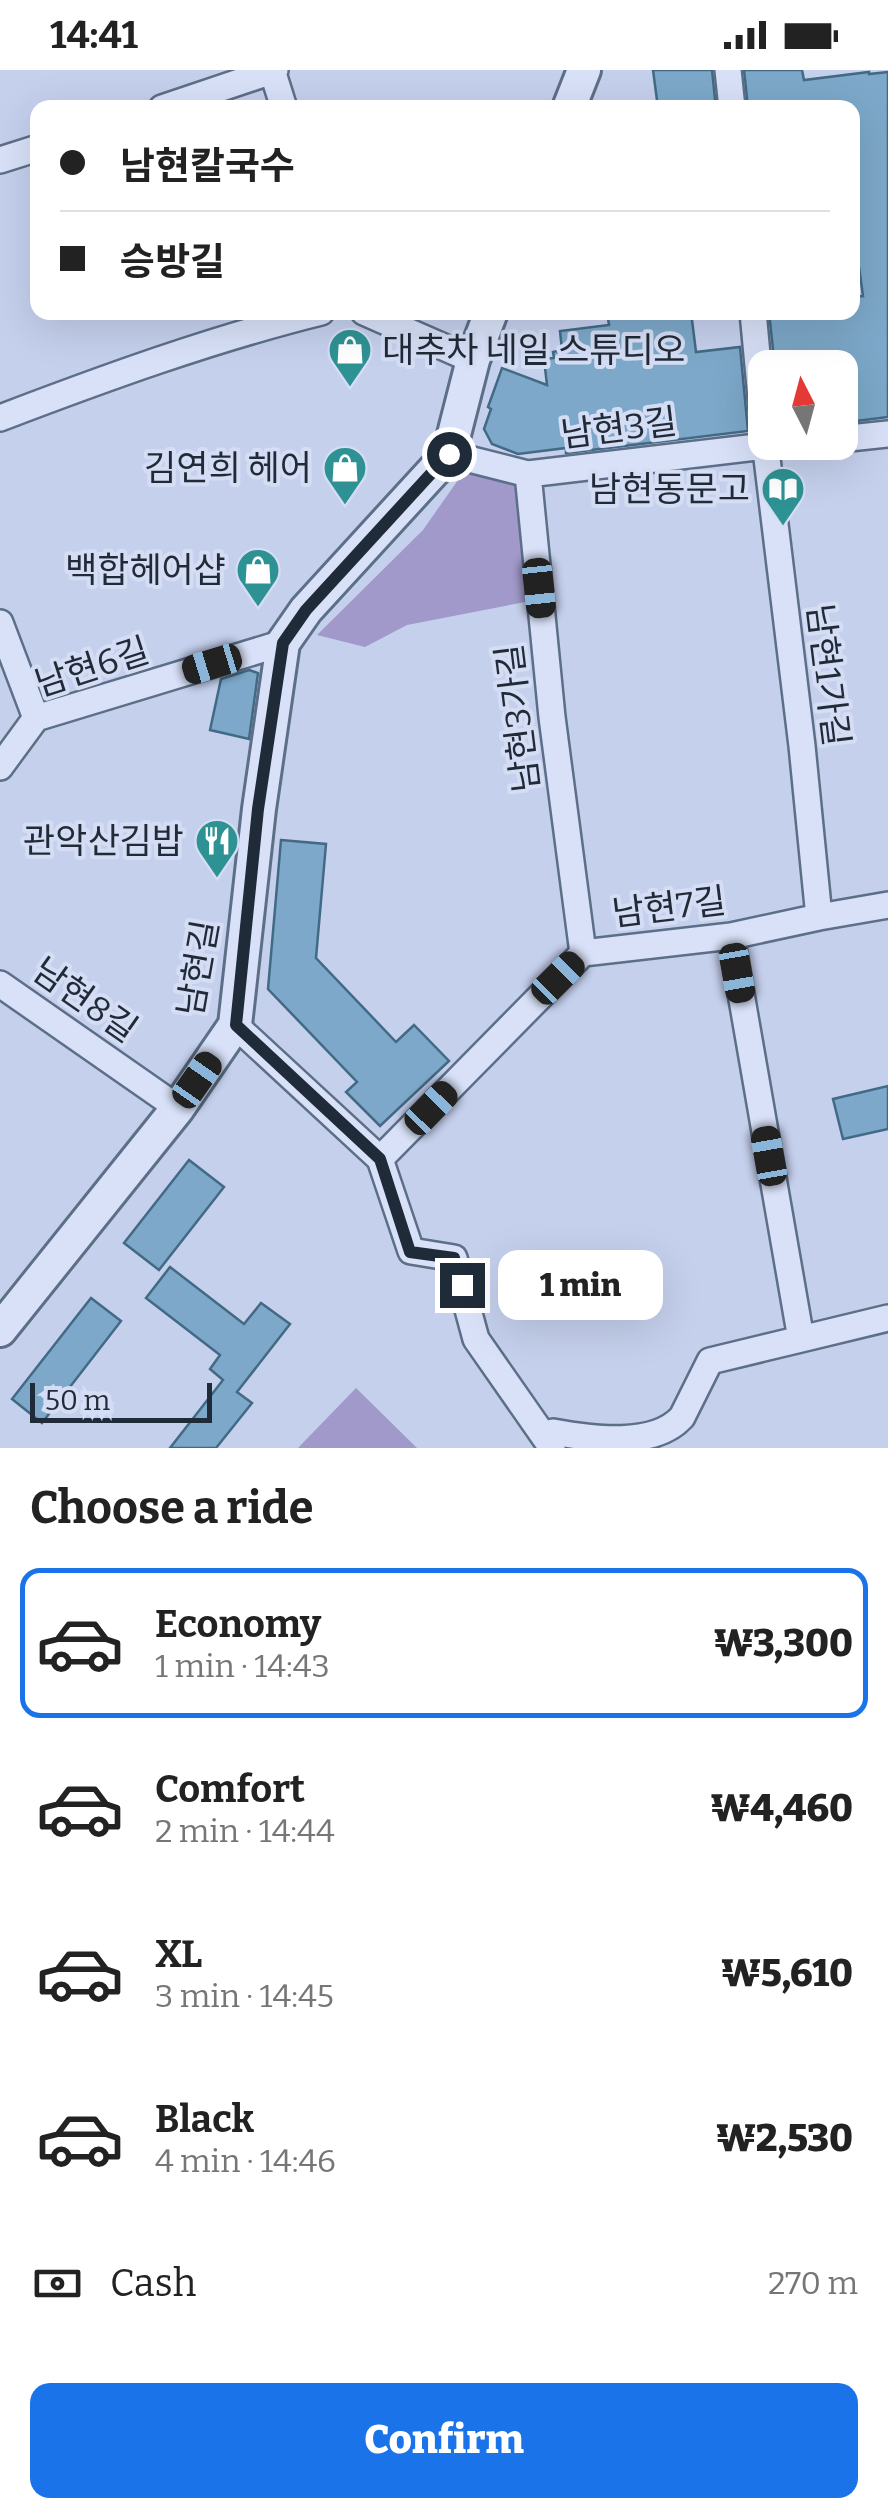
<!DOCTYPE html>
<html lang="en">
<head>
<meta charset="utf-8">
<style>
	body { margin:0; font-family:Bitter,"Noto Sans KR",serif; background:#f6f6f6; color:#222; height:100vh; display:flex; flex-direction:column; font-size:38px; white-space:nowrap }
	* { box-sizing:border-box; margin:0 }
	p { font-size:32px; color:#767676 }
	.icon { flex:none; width:55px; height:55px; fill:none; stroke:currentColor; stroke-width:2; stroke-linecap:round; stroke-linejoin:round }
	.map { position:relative; height:1378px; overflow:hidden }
	.side { display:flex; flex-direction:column; background:#fff; flex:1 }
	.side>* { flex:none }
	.hud { position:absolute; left:30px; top:30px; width:830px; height:220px; border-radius:20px; box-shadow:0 10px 40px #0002; display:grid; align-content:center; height:220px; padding:0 30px; background:#fff }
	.needle { width:65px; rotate:354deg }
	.fabs { position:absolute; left:748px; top:280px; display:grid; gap:20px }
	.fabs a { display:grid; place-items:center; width:110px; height:110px; border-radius:20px; background:#fff; box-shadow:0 10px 40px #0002; font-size:50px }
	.scale { position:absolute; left:30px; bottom:25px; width:182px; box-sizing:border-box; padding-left:10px; border:5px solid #1f2b38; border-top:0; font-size:28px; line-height:35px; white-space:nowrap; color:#1f2b38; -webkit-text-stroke:8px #d5ddf4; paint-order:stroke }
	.end { position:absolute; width:45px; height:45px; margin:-22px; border:12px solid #1f2b38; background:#fff; box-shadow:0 0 0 5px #fff }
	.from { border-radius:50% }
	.bubble { position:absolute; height:70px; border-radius:20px; background:#fff; box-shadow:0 10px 40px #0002; font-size:32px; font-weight:800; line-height:70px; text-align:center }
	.car { position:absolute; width:30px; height:60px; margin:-30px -15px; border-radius:12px; box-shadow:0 0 8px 2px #0007; background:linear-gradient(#222 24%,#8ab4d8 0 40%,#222 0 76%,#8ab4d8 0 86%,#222 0) }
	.hud b { display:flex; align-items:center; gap:35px; height:95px; font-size:38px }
	.hud b+b { border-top:2px solid #e0e0e0 }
	.hud i { width:25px; height:25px; background:#222 }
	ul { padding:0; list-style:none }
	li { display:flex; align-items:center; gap:30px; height:150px; margin:0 20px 15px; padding:0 10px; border:5px solid transparent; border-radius:20px }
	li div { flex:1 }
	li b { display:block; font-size:38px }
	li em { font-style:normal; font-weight:800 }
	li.on { border-color:#1a73e8 }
	li>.icon { width:90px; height:90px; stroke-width:1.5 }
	h2 { padding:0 30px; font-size:45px; line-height:120px }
	.pay { display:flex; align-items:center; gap:25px; height:110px; padding:0 30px; font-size:38px }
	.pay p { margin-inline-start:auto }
	.primary-button { display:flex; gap:20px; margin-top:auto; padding:20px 30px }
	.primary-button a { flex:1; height:115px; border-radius:20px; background:#1a73e8; color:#fff; font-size:40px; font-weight:800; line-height:115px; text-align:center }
	.status { display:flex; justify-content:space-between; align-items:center; height:70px; padding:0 50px; background:#fff; direction:ltr }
	.status svg { height:28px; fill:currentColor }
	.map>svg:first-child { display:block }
	.green { fill:#a099ca }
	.building { fill:#7da8c9; stroke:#436a85; stroke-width:2.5 }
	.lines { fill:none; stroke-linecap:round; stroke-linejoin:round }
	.minor-casing { stroke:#5c6f87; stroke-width:30 }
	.tertiary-casing { stroke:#5c6f87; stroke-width:38 }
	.minor { stroke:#d8e1f8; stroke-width:25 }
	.tertiary { stroke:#d8e1f8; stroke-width:32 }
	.route { stroke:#1f2b38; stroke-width:12 }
	.labels { text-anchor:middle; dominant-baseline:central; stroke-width:8; stroke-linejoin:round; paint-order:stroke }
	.poi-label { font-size:35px; fill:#1f2b38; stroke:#d5ddf4; text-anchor:end }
	.street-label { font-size:35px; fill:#1f2b38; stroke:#d5ddf4 }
</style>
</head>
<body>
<div class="status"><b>14:41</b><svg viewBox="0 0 49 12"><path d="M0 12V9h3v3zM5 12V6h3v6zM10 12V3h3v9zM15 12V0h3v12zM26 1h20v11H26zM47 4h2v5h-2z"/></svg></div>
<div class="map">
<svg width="888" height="1378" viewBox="0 0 888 1378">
	<rect width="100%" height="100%" fill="#c5d0ed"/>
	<path class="green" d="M 465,400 L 520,412 L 530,531 L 407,555 L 365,577 L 317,565 L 423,460 Z
		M 356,1318 L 417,1378 L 298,1378 Z"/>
	<path class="building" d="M 653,0 L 712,0 L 716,38 L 658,38 Z
		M 744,0 L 802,0 L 804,10 L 869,2 L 869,4 L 888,2 L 888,347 L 840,353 L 840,298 L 775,298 L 769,242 L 852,242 L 852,227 L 863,226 L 858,190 L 852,190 L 852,38 L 748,38 Z
		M 607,242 L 691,242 L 696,282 L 740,277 L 748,361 L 566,383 L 566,378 L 518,384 L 492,374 L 484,359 L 491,339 L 488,337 L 502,298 L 547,315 L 544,289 L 554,288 L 553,282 L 562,280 L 560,261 L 609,255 Z
		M 249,600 L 258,603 L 249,669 L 210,660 L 221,609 Z
		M 281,770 L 326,774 L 316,888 L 396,972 L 414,955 L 449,991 L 380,1056 L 346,1022 L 357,1012 L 268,919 Z
		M 888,1016 L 888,1059 L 843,1069 L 833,1029 Z
		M 189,1090 L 224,1117 L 159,1200 L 124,1173 Z
		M 170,1197 L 244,1254 L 261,1233 L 290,1254 L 237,1322 L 252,1333 L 216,1378 L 170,1378 L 223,1310 L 210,1299 L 220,1285 L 146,1228 Z
		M 91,1228 L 121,1251 L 42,1353 L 12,1329 Z"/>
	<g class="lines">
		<defs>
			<path id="minor" d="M 272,0 L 284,38
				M 728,0 L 732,38
				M 162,38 L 275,0
				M 0,90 L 38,78
				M 364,242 L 473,290
				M 753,242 L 765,370
				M 0,348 C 105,308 212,269 321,242
				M 840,369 L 888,364
				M 765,372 L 802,676 L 819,847
				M 449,384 L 528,404 L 799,372
				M 528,404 L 552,647 L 583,883
				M 0,553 L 36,648
				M 0,697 L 36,648 L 283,573
				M 731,866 L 801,1269 L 888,1248
				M 0,914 L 178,1038
				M 235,955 L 380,1089 L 583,883 L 731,866 L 819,847 L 888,835
				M 380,1089 L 411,1181 L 454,1188 L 476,1269 L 552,1378
				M 553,1362 C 592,1369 654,1378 682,1347 L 710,1291 L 801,1269"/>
			<path id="tertiary" d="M 569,38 L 584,0
				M 0,1260 L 178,1038 L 235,955 L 259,739 L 283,573 L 306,540 L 449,384 L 473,290 L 491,242"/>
		</defs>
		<use href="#minor" class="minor-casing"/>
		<use href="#tertiary" class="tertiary-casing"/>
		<use href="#minor" class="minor"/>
		<use href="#tertiary" class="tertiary"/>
	</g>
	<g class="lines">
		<path class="route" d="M 449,384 L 306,540 L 283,573 L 258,739 L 236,955 L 380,1089 L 410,1182 L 454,1188 L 462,1215"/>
	</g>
	<defs>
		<symbol id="shop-pin" viewBox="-11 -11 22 30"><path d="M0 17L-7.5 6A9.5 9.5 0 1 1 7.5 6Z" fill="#2e9294" stroke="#d5ddf4"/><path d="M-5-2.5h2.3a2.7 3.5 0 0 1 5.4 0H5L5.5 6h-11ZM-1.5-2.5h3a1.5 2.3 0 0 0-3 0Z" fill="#fff"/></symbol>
		<symbol id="library-pin" viewBox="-11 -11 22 30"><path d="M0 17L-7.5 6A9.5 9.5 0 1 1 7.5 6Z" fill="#2e9294" stroke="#d5ddf4"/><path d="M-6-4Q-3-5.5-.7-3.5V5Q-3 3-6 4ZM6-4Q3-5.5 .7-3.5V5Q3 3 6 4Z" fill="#fff"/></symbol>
		<symbol id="restaurant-pin" viewBox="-11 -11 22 30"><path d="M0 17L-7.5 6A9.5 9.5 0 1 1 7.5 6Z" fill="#2e9294" stroke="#d5ddf4"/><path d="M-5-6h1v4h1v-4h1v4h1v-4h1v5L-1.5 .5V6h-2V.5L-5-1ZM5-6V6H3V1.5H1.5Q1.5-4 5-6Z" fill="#fff"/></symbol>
	</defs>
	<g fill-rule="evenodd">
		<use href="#shop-pin" x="325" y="255" width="50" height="68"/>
		<use href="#shop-pin" x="320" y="373" width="50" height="68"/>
		<use href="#library-pin" x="758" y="394" width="50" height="68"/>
		<use href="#shop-pin" x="233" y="475" width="50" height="68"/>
		<use href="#restaurant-pin" x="192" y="746" width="50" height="68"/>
	</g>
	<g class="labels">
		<g class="poi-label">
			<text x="382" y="280" text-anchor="start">대추차 네일 스튜디오</text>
			<text x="312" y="398">김연희 헤어</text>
			<text x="750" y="419">남현동문고</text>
			<text x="226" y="500">백합헤어샵</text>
			<text x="184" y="771">관악산김밥</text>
		</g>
		<g class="street-label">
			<text transform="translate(619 358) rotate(-7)">남현3길</text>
			<text transform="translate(92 597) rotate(-18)">남현6길</text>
			<text transform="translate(828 605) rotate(83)">남현1가길</text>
			<text transform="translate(518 648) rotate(-97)">남현3가길</text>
			<text transform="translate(669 837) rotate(-7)">남현7길</text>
			<text transform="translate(198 898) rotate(-80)">남현길</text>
			<text transform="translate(85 930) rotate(35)">남현8길</text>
		</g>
	</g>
</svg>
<div class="fabs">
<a><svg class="needle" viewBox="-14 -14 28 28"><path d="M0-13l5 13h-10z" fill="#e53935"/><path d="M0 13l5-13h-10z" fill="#767676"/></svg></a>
</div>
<div class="scale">50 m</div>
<i class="end from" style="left:449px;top:384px"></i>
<i class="end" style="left:462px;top:1215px"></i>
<div class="bubble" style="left:498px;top:1180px;width:165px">1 min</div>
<i class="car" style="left:539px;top:518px;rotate:174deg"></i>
<i class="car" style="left:212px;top:594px;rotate:253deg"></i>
<i class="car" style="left:737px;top:903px;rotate:170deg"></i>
<i class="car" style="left:558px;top:908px;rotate:45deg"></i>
<i class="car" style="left:197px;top:1010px;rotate:35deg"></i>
<i class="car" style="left:431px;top:1038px;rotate:44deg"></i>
<i class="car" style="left:769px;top:1086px;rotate:350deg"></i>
<div class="hud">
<b><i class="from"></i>남현칼국수</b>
<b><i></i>승방길</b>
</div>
</div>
<section class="side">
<h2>Choose a ride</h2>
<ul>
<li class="on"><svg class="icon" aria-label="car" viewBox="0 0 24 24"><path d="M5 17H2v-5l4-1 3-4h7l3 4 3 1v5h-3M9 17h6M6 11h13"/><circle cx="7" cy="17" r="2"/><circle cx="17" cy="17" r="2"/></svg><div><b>Economy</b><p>1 min · 14:43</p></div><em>₩3,300</em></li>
<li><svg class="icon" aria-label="car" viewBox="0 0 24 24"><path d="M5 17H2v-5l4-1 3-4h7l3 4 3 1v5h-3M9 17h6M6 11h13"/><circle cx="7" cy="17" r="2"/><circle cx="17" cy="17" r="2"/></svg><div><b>Comfort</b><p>2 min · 14:44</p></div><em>₩4,460</em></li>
<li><svg class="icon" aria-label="car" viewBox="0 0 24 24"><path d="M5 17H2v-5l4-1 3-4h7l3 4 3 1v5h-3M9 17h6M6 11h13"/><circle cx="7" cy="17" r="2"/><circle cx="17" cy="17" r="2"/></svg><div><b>XL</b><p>3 min · 14:45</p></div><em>₩5,610</em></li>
<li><svg class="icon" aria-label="car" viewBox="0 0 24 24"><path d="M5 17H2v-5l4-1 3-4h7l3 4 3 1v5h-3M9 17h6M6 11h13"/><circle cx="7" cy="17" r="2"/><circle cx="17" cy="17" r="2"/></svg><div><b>Black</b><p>4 min · 14:46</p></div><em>₩2,530</em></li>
</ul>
<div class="pay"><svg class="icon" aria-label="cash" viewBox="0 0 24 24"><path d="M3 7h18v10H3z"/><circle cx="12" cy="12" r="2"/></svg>Cash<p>270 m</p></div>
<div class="primary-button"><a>Confirm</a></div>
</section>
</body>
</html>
